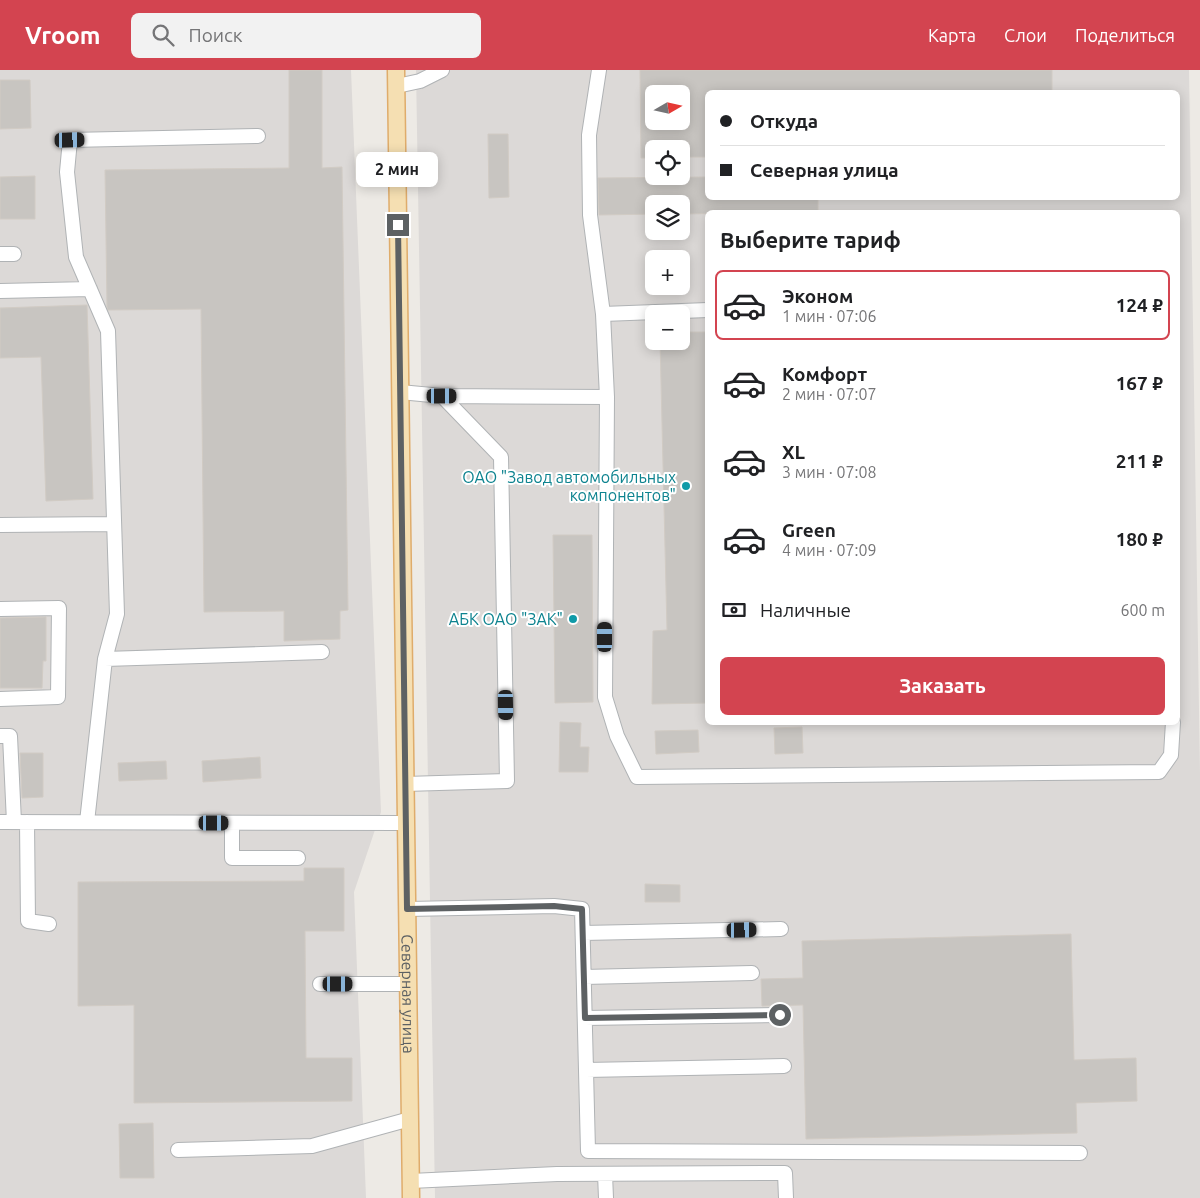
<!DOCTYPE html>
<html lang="ru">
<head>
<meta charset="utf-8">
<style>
	body { margin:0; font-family:Ubuntu,sans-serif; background:#f2f2f2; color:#202124; height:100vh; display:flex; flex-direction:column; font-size:19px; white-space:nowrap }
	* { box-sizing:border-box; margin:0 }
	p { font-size:16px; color:#757577 }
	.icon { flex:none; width:28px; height:28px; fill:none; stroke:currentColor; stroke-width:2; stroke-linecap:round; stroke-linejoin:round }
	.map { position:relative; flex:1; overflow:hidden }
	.panel { position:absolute; left:705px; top:140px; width:475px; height:515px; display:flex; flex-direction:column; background:#fff; border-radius:8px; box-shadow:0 2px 12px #0003 }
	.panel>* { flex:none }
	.banner { position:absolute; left:705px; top:20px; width:475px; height:110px; border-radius:8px; box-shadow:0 2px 12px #0003; display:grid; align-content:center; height:110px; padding:0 15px; background:#fff }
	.needle { width:32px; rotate:81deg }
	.tools { position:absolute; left:645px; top:15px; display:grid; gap:10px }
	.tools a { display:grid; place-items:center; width:45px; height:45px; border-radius:8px; background:#fff; box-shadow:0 2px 12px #0003; font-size:25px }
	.end { position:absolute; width:22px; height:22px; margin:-11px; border:6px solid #5d6163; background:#fff; box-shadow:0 0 0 2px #fff }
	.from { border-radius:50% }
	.bubble { position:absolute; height:35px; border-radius:8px; background:#fff; box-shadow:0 2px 12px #0003; font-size:16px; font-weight:600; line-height:35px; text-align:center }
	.car { position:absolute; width:15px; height:30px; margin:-15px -8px; border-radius:6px; box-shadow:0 0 4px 1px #0007; background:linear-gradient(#222 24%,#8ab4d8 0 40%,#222 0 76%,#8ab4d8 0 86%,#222 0) }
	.banner b { display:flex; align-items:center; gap:18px; height:48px; font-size:19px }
	.banner b+b { border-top:1px solid #e0e0e0 }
	.banner i { width:12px; height:12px; background:#202124 }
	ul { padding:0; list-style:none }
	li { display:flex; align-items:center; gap:15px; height:70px; margin:0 10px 8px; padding:0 5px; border:2px solid transparent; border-radius:8px }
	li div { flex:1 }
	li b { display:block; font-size:19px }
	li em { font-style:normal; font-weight:600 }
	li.selected { border-color:#d34450 }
	li>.icon { width:45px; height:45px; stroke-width:1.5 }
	h2 { padding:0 15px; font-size:22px; line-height:60px }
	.pay { display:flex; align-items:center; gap:12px; height:55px; padding:0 15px; font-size:19px }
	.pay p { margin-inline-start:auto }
	.action { display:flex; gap:10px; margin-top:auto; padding:10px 15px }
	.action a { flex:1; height:58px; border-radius:8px; background:#d34450; color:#fff; font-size:20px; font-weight:600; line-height:58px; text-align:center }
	header { display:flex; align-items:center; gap:30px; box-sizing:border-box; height:70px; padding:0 25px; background:#d34450; color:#fff }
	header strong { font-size:24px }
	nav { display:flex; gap:28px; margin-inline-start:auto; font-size:18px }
	.search { width:350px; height:45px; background:#f2f2f2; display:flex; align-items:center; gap:12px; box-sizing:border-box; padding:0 18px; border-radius:8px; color:#757577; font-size:19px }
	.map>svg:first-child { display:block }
	.industrial { fill:#dcd9d7; fill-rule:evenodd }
	.building { fill:#c8c5c1; stroke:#d1cbc4; fill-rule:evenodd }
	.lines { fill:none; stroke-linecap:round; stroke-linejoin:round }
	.minor-casing { stroke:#b0b3b5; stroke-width:16 }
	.major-casing { stroke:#dfac6b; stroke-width:19 }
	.minor { stroke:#fff; stroke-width:14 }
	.major { stroke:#f5dfb2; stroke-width:16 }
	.route { stroke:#5d6163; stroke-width:6 }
	.culture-dot { fill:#0f9aa8; stroke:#fff; stroke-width:2 }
	.labels { text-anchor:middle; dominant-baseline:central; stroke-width:4; stroke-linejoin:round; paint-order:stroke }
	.culture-label { font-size:16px; fill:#0d838f; stroke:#fff; text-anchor:end }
	.street-label { font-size:16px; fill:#5d6163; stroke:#fff }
</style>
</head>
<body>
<header>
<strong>Vroom</strong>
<div class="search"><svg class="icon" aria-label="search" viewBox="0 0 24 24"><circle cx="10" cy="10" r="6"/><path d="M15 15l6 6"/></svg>Поиск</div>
<nav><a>Карта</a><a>Слои</a><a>Поделиться</a></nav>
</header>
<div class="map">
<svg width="1200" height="1128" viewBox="0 0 1200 1128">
	<rect width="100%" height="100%" fill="#edeae5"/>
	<path class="industrial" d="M 0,0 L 351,0 L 381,742 L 354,822 L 366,1128 L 0,1128 Z
		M 416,0 L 1189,0 L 1200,704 L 1200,1128 L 435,1128 ZM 708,22 L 1178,22 L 1178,128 L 708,128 ZM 654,24 L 681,24 L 681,51 L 654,51 ZM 654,79 L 681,79 L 681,106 L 654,106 ZM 654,134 L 681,134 L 681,161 L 654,161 ZM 708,142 L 1178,142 L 1178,652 L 708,652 ZM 654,189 L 681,189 L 681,216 L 654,216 ZM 654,244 L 681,244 L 681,271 L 654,271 Z"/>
	<path class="building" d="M 289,0 L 322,0 L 322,98 L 342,97 L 348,540 L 340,541 L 340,569 L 284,571 L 284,541 L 204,542 L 201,239 L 108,240 L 107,237 L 105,100 L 289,98 Z
		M 640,0 L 1052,0 L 1052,22 L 708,22 L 708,87 L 681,87 L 681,79 L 654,79 L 654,88 L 641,88 ZM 654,24 L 681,24 L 681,51 L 654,51 Z
		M 0,10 L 30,10 L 31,58 L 0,59 Z
		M 488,64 L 508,64 L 509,127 L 489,128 Z
		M 35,106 L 35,149 L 0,149 L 0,107 Z
		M 708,107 L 708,128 L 818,128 L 818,142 L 681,144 L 681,134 L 654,134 L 654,144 L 599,145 L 598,108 Z
		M 87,235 L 93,429 L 46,431 L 41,287 L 0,288 L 0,238 Z
		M 681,262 L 708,262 L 708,633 L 652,634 L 653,561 L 667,560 L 660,271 L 681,271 Z
		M 553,465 L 592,465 L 593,632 L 555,633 Z
		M 46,547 L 46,591 L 43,591 L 42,618 L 0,618 L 0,548 Z
		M 560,652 L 581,653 L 580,677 L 589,677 L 588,702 L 559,702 Z
		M 802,657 L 803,683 L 775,684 L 774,658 Z
		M 698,660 L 699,682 L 656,684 L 655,661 Z
		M 20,683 L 43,683 L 43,727 L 22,728 Z
		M 260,687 L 261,708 L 203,712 L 202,691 Z
		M 166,691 L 167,709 L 119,711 L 118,693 Z
		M 304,798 L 344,798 L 344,861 L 305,861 L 306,988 L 352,988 L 352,1031 L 134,1033 L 134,935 L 78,936 L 78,812 L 304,811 Z
		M 645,814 L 680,815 L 680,832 L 645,832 Z
		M 1071,864 L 1074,990 L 1136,988 L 1137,1031 L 1076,1033 L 1077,1063 L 806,1069 L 803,935 L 762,936 L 761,909 L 803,908 L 802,871 Z
		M 153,1053 L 154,1108 L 120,1108 L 119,1054 Z"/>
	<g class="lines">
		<defs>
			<path id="minor" d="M 599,0 L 589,65 L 590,145 L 603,244 L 607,327 L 605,627 L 617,666 L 637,707 L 1159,702 L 1171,685 L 1173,652
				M 397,16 L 420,11 L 442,0
				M 0,184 L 14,184
				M 0,221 L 90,219
				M 603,244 L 708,240
				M 400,322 L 442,326 L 607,327
				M 0,455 L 114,454
				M 0,539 L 59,538 L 58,627 L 0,629
				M 105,589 L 117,544 L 108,261 L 76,187 L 67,102 L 70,70 L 258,66
				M 0,666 L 10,666 L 14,752
				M 405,714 L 507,711 L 501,387 L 442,326
				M 0,752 L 406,753
				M 27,752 L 28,851 L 49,854
				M 87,752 L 105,589 L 322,582
				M 232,753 L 232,788 L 298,788
				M 407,839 L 554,836 L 582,839 L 588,1081 L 1080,1083
				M 583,863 L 781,859
				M 584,907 L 752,903
				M 320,914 L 408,914
				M 585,948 L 780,945
				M 586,1000 L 784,996
				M 178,1080 L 312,1076 L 410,1049
				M 605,1104 L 606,1128
				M 411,1111 L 557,1104 L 785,1103 L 786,1128"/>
			<g id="major">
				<path id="s1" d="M 396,0 L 411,1128"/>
			</g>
		</defs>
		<use href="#minor" class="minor-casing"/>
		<use href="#major" class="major-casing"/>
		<use href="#minor" class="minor"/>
		<use href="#major" class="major"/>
	</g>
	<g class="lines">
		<path class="route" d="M 398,155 L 407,839 L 554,836 L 582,839 L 585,948 L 780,945"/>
	</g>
	<g class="culture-dot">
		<circle cx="686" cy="416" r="5"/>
		<circle cx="573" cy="549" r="5"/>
	</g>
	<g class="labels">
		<g class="culture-label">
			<text x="676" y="407">ОАО "Завод автомобильных<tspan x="676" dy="18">компонентов"</tspan></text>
			<text x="563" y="549">АБК ОАО "ЗАК"</text>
		</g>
		<g class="street-label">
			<text stroke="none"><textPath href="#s1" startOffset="924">Северная улица</textPath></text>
		</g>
	</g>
</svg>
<div class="tools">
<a><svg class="needle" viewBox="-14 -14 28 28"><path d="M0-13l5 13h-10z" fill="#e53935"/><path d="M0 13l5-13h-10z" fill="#757577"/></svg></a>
<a><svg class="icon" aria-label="locate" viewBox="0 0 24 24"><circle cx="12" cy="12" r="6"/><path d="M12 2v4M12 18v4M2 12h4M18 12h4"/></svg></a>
<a><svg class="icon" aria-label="layers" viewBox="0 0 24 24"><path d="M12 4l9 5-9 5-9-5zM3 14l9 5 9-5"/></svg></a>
<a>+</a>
<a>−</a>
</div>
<i class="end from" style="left:780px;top:945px"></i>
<i class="end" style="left:398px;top:155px"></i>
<div class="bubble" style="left:356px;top:82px;width:82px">2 мин</div>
<i class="car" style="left:70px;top:70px;rotate:89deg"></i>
<i class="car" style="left:442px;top:326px;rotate:90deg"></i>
<i class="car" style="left:605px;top:567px;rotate:0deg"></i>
<i class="car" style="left:506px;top:635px;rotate:179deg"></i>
<i class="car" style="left:214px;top:753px;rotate:90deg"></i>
<i class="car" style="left:742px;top:860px;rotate:89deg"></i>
<i class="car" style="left:338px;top:914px;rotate:90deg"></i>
<div class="banner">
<b><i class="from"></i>Откуда</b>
<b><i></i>Северная улица</b>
</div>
<section class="panel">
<h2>Выберите тариф</h2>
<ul>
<li class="selected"><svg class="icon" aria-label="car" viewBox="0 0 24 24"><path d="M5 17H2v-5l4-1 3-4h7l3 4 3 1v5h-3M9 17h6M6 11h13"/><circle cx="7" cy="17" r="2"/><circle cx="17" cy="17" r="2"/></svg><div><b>Эконом</b><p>1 мин · 07:06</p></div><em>124 ₽</em></li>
<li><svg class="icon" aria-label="car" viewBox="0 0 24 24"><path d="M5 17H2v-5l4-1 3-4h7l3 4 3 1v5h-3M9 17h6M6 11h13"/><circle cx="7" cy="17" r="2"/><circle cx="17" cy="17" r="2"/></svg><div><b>Комфорт</b><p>2 мин · 07:07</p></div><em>167 ₽</em></li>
<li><svg class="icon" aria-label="car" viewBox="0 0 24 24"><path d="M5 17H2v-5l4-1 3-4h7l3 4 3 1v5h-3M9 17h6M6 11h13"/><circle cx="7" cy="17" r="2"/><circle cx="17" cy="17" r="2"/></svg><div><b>XL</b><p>3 мин · 07:08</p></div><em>211 ₽</em></li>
<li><svg class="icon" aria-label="car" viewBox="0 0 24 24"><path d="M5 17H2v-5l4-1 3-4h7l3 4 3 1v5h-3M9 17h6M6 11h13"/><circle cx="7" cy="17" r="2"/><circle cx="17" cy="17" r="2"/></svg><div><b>Green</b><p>4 мин · 07:09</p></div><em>180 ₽</em></li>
</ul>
<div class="pay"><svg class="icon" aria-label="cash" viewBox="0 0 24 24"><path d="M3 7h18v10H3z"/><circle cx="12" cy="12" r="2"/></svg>Наличные<p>600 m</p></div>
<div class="action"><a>Заказать</a></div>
</section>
</div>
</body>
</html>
